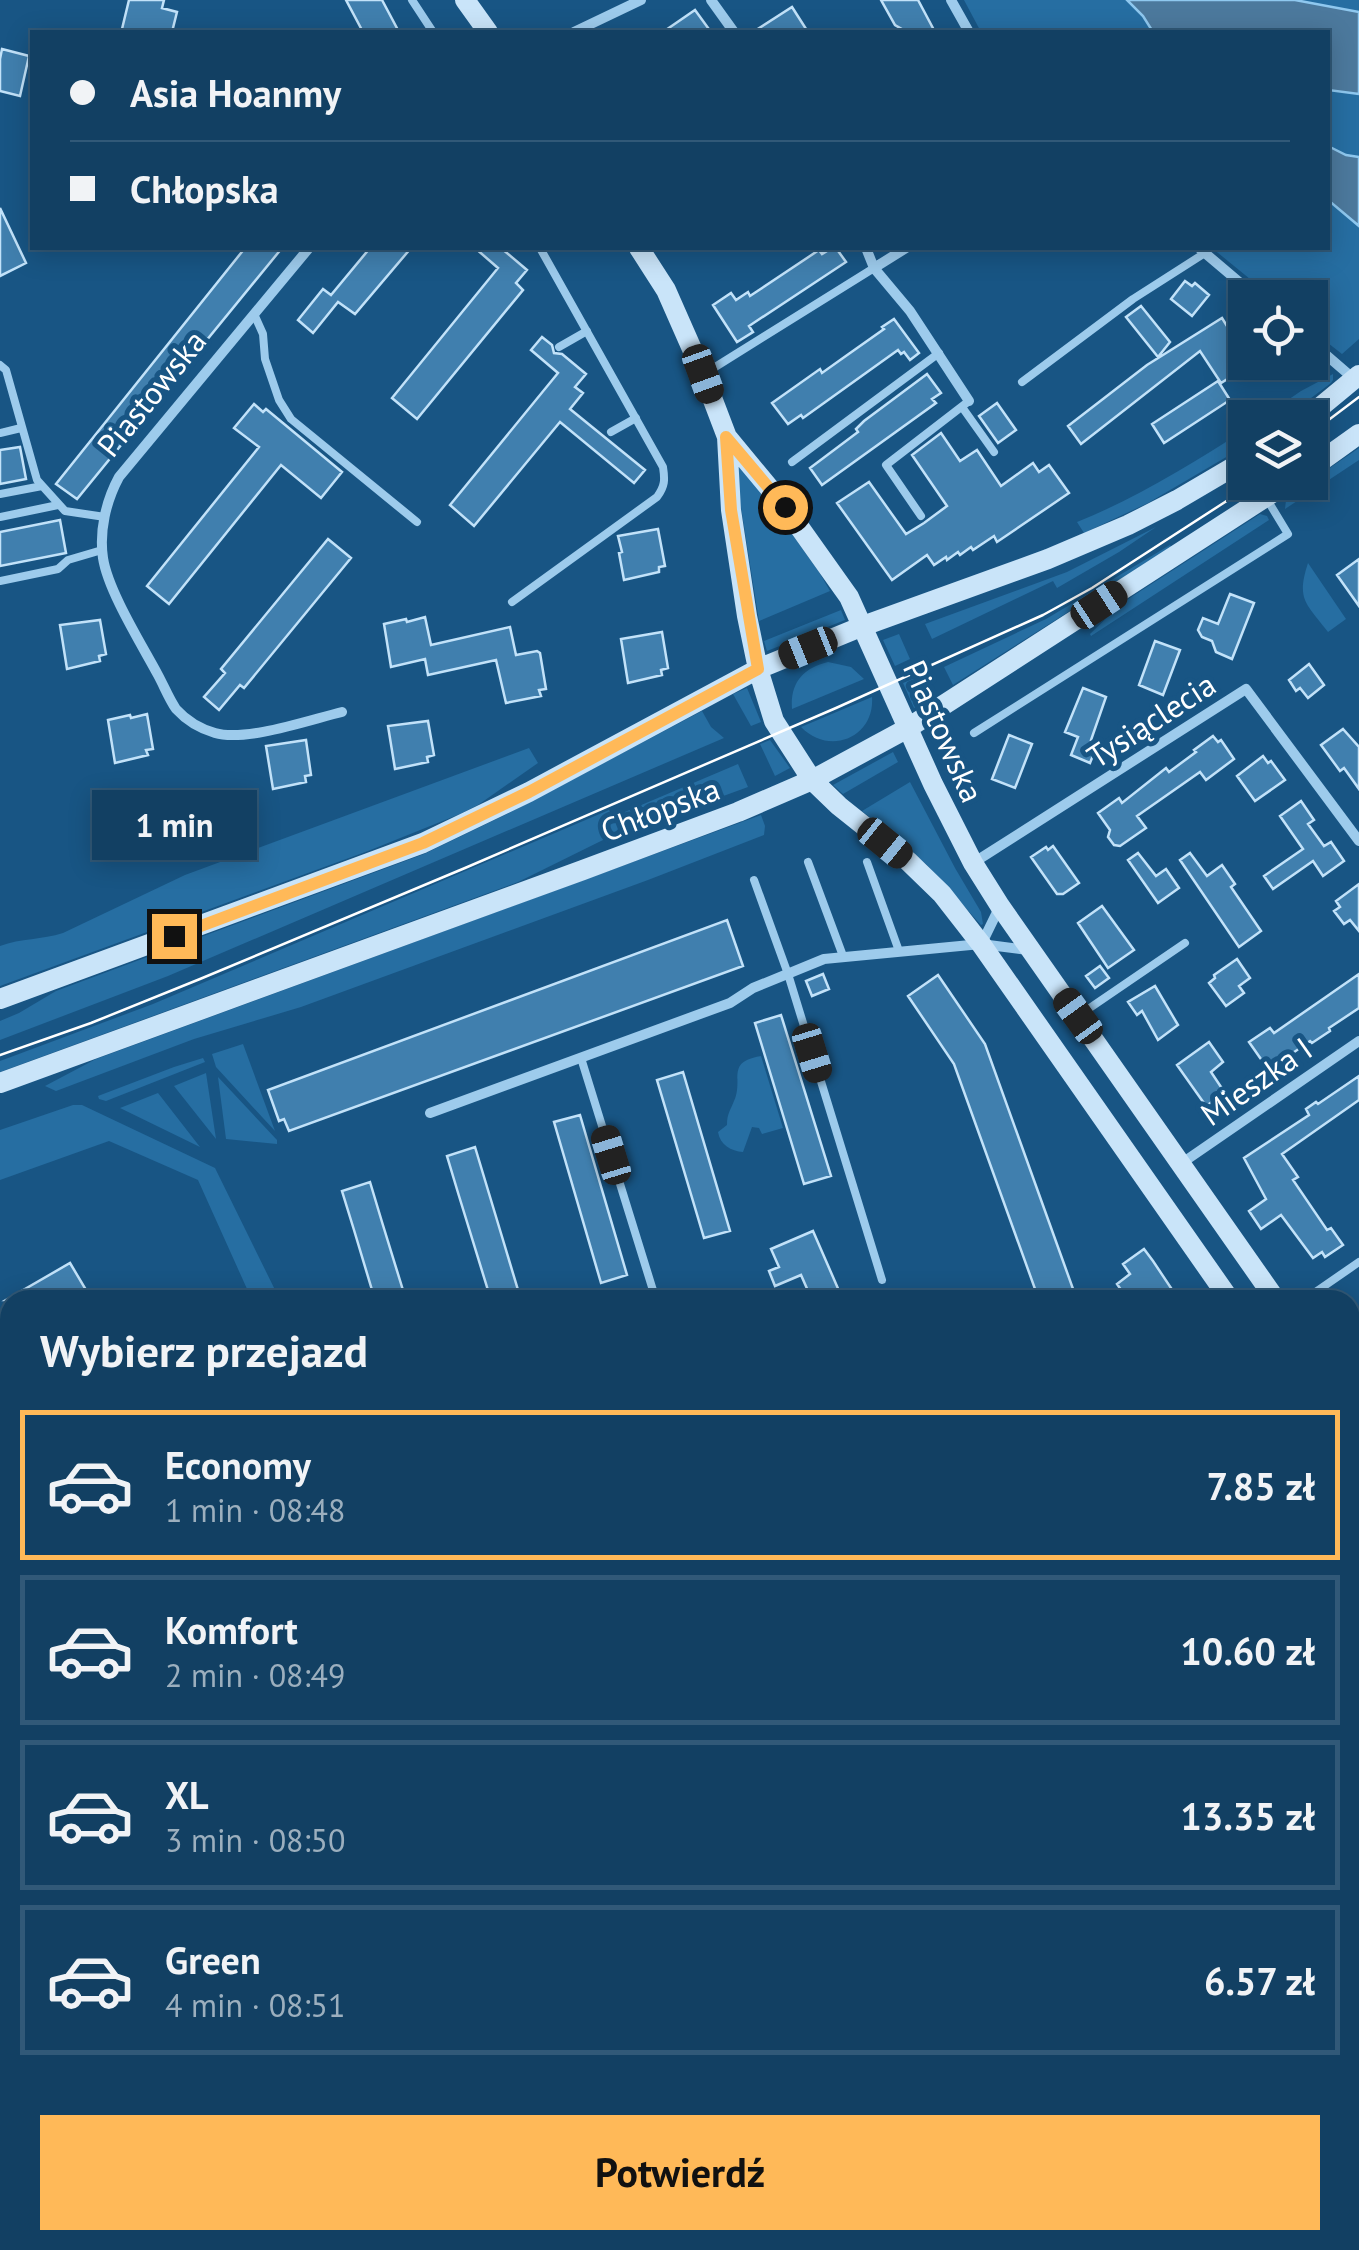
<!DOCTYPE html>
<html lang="pl">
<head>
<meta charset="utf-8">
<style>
	body { margin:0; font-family:"PT Sans",sans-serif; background:#1f4b6c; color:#f1f3f6; height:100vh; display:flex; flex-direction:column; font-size:38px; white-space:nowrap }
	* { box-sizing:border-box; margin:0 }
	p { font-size:32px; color:#9cafbe }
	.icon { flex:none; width:55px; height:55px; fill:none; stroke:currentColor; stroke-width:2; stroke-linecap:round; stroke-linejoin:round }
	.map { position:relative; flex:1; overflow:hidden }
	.sheet { position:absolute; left:0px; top:1290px; width:1360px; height:960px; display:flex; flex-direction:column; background:#124063; border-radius:30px 30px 0 0; box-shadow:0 5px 25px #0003,0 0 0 2px #315978 }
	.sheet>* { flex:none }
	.banner { position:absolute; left:30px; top:30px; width:1300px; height:220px; border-radius:0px; box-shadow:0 5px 25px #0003,0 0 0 2px #315978; display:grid; align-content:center; height:220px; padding:0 40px; background:#124063 }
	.controls { position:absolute; left:1228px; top:280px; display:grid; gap:20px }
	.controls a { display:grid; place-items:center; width:100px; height:100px; border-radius:0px; background:#124063; box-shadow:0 5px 25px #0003,0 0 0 2px #315978; font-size:50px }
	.end { position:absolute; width:45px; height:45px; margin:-22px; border:12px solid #ffb958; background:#111; box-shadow:0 0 0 5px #111 }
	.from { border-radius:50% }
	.bubble { position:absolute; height:70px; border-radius:0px; background:#124063; box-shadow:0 5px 25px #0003,0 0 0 2px #315978; font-size:32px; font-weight:600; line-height:70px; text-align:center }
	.car { position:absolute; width:30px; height:60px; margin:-30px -15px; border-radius:12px; box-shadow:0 0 8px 2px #0007; background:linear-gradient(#222 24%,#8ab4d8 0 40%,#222 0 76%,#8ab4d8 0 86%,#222 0) }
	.banner b { display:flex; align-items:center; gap:35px; height:95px; font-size:38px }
	.banner b+b { border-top:2px solid #315978 }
	.banner i { width:25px; height:25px; background:#f1f3f6 }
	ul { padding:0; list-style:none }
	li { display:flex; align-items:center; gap:30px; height:150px; margin:0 20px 15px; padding:0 20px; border:5px solid #315978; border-radius:0px }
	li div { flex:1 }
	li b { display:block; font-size:38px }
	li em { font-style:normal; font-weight:600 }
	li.on { border-color:#ffb958 }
	li>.icon { width:90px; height:90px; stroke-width:1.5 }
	h2 { padding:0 40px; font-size:45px; line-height:120px }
	.primary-button { display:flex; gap:20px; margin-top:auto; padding:20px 40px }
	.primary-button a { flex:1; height:115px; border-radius:0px; background:#ffb958; color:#111; font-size:40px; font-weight:600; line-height:115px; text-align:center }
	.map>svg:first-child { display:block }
	.green { fill:#266ea2 }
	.water { fill:#4c799d; stroke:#8fc8ef; stroke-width:2.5 }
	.building { fill:#407fae; stroke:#c2e2f9; stroke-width:2.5 }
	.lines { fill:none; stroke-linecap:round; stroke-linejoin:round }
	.lane { stroke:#9dcbec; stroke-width:8 }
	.street { stroke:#9dcbec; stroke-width:10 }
	.secondary { stroke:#c9e4f9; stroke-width:20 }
	.tram { stroke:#fff; stroke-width:2.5 }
	.route { stroke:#ffb958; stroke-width:12 }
	.labels { text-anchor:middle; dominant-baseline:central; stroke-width:10; stroke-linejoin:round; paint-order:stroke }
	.street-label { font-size:32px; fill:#fff; stroke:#185584 }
</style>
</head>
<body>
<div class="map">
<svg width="1359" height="2250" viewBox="0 0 1359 2250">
	<rect width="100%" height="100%" fill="#185584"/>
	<path class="green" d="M 964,0 L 1359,0 L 1359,339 L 1342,354 L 1310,329 L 1310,298 L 1272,297 L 1212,248 L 1328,248 L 1328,32 L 981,32 Z
		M 1333,374 L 1333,380 L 1331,383 L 1286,417 L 1263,417 L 1301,391 Z
		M 1245,430 L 1245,446 L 1148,503 L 1084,533 L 1077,522 C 1137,498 1191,464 1245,430 Z
		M 1359,448 L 1359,460 L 1285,509 L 1286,500 L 1290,495 Z
		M 740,461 L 819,572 L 830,591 L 759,621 L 734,463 Z
		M 1260,514 L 1267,516 L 1269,520 L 1091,636 L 1090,634 L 1122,603 Z
		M 1156,527 L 1119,552 L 1057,588 L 1053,581 L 932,639 L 925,624 L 1067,572 Z
		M 1170,545 L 1171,547 L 953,685 L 944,667 L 1046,619 Z
		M 1308,563 L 1346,619 L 1328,632 C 1306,603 1296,600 1308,563 Z
		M 841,610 L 845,620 L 767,651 L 764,641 Z
		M 899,634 L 910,659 L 895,666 L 883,640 Z
		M 828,662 L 851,667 L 864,679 L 792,709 C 790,683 803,668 828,662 Z
		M 918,677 L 928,700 L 914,708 L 903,683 Z
		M 747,688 L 761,722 L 751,726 L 733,694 Z
		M 872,697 C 875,738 829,756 801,727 Z
		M 702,711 L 711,727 L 724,738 L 168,976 L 0,1040 L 0,1021 L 19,1013 L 56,991 L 424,854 L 507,814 Z
		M 770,740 L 790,768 L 775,776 L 760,744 Z
		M 529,748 L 538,763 L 478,805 L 460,814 L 368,851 L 0,986 L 0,946 C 21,938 42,940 63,933 L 185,875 Z
		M 893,752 L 898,762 L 843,794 L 833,785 Z
		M 738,764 L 748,787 L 603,840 L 518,882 L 0,1072 L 0,1061 L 153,1004 L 609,810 L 613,817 Z
		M 910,782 L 955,868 L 981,912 L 983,924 L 981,925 L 926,864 L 862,811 Z
		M 761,815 L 765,826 L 764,835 L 648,880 L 301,1007 L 194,1039 L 56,1091 L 45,1086 L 96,1059 Z
		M 243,1044 L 275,1131 L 216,1067 L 212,1054 Z
		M 761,1056 L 783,1128 L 762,1134 L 759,1128 L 752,1127 L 743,1152 C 731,1151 720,1145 718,1132 L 727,1125 C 727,1114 730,1111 734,1101 C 744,1079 725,1062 761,1056 Z
		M 203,1058 L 205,1062 L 106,1101 L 99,1099 L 98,1096 L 174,1067 Z
		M 206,1073 L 216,1139 L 174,1086 Z
		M 218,1077 L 277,1140 L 277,1144 L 226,1139 Z
		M 158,1093 L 200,1147 L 120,1108 Z
		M 73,1105 L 82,1105 L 215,1168 L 280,1300 L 252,1300 L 198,1180 L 109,1141 L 0,1180 L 0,1130 Z
		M 0,2037 L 10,2041 L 10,2119 L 0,2096 Z
		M 83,2240 L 152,2240 L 136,2250 L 89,2250 Z
		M 267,2240 L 312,2240 L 318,2250 L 275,2250 Z
		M 807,2240 L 890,2240 L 893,2250 L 809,2250 Z"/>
	<path class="water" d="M 1127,0 L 1295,0 L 1359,12 L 1359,94 L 1328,90 L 1328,32 L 1153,32 L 1143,16 Z
		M 1328,146 L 1346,155 L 1359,157 L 1359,226 L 1328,200 Z"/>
	<path class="building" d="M 129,0 L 164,0 L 162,8 L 177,12 L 172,32 L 136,32 L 122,29 Z
		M 346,0 L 382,0 L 399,32 L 363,32 Z
		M 881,0 L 918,0 L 935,32 L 907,32 L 895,25 Z
		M 792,7 L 808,32 L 753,32 Z
		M 695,10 L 711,32 L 663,32 Z
		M 2,49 L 29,56 L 20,96 L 0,91 L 0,59 Z
		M 0,208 L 26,263 L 0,276 Z
		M 245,248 L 282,248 L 77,499 L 56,484 Z
		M 370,248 L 411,248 L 355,314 L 338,302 L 313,333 L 298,320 L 323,289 L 331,295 Z
		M 475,248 L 501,248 L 527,270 L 516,283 L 523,290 L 417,419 L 392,398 L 498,268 Z
		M 832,248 L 836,248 L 846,262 L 749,326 L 753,332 L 737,342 L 713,305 L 731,293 L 736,300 L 748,292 L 750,296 L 819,250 L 822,254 Z
		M 1185,281 L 1192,286 L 1195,283 L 1209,295 L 1192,316 L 1171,299 Z
		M 1141,306 L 1170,342 L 1158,357 L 1126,317 Z
		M 1222,318 L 1245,355 L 1245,362 L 1251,364 L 1221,383 L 1200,351 L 1081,444 L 1068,426 L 1147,365 Z
		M 894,319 L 919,353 L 910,360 L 904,352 L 901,354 L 898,350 L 803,418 L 801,415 L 788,424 L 772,403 L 820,369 L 822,373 L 843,358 L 884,329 L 882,327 Z
		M 542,337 L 552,345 L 554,353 L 562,354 L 586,374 L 575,387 L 583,393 L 570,409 L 645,470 L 634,483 L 560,422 L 474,526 L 450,505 L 558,373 L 531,350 Z
		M 927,374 L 941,393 L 932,399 L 936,403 L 822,485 L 810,468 L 858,432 L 856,429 L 864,421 Z
		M 1218,381 L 1230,400 L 1164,443 L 1152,424 Z
		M 997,403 L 1016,430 L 998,443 L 979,416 Z
		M 254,404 L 263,412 L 266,409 L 342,472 L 321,498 L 281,465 L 169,604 L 147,586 L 259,447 L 234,428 Z
		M 941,433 L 960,461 L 977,450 L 1001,486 L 1033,463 L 1039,472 L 1049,465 L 1069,493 L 997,542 L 994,536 L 973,550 L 971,547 L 960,555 L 958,552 L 947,560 L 946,557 L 934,565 L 927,555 L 892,580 L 837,503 L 869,482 L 906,534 L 924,523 L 947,506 L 912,455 Z
		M 20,447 L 26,479 L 0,484 L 0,450 Z
		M 60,520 L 66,553 L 0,566 L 0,532 Z
		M 658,529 L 665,566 L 659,567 L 659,572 L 624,580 L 619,553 L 622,552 L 618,536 Z
		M 328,539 L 351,558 L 244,688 L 240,685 L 219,710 L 204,697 L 225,673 L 221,669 Z
		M 1359,559 L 1359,606 L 1337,575 Z
		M 1230,594 L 1254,603 L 1232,659 L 1216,652 L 1212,641 L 1202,637 L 1198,630 L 1203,618 L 1218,624 Z
		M 425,617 L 431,645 L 510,627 L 516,655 L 537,651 L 540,653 L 546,689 L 539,690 L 541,696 L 506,703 L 496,660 L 428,675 L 425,659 L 391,667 L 384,624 L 406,619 L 407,622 Z
		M 100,620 L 106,654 L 99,656 L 100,661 L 67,669 L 60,625 Z
		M 662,632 L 668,668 L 661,670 L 662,675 L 628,683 L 621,639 Z
		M 1155,641 L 1180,650 L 1163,695 L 1139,685 Z
		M 1309,664 L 1324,685 L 1308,698 L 1300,688 L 1296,691 L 1289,680 Z
		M 1083,688 L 1106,697 L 1091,740 L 1098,743 L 1090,763 L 1071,755 L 1078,737 L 1065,732 Z
		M 147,714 L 153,749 L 146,750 L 148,755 L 115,763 L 108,720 L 130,715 L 131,718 Z
		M 428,721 L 434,755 L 427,757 L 428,762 L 395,769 L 388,726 Z
		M 1343,729 L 1359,747 L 1359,789 L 1344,768 L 1340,771 L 1321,745 Z
		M 1009,735 L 1032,744 L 1015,788 L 992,779 Z
		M 1213,736 L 1218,742 L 1221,740 L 1234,759 L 1206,780 L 1200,772 L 1137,816 L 1146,828 L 1120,846 L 1114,845 L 1108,837 L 1110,830 L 1098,813 L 1119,798 L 1122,803 L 1166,768 L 1169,772 L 1196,752 L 1194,750 Z
		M 306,740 L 311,775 L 305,776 L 306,782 L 273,789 L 266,746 Z
		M 1263,756 L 1268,763 L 1271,761 L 1285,780 L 1255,801 L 1237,776 Z
		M 1301,801 L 1314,820 L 1308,824 L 1324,846 L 1331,842 L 1344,861 L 1323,876 L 1313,861 L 1273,889 L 1264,876 L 1303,849 L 1280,816 Z
		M 194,806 L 200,841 L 194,843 L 195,848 L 161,855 L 155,812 Z
		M 1053,846 L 1079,883 L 1063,894 L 1057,894 L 1031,857 L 1046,847 L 1048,850 Z
		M 1138,853 L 1156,876 L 1166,869 L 1179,888 L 1158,903 L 1128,860 Z
		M 1190,853 L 1207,876 L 1222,865 L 1235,884 L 1231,887 L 1261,931 L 1239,947 L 1180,860 Z
		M 1359,884 L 1359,931 L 1350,920 L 1344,924 L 1334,911 L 1340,907 L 1336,901 Z
		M 1102,906 L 1134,950 L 1108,968 L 1078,923 Z
		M 727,920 L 743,966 L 289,1131 L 284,1119 L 279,1121 L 268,1090 Z
		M 1237,959 L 1250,978 L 1239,986 L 1244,993 L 1226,1006 L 1209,983 L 1215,978 L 1214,975 Z
		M 1100,966 L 1109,978 L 1095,988 L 1086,976 Z
		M 823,974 L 829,989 L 812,996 L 806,981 Z
		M 1359,974 L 1359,1008 L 1329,1028 L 1330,1031 L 1312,1043 L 1310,1041 L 1287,1057 L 1289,1060 L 1270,1072 L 1249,1042 L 1270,1028 L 1274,1033 Z
		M 938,975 L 985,1044 L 1077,1300 L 1039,1300 L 954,1064 L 908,996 Z
		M 1155,986 L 1178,1025 L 1158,1040 L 1142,1011 L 1137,1015 L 1128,1002 Z
		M 781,1015 L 831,1176 L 804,1184 L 755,1023 Z
		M 1209,1042 L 1223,1062 L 1211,1072 L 1225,1093 L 1206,1106 L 1177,1065 Z
		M 683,1072 L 730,1231 L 704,1238 L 657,1080 Z
		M 1359,1076 L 1359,1100 L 1282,1154 L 1298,1177 L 1293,1180 L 1327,1230 L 1331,1228 L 1343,1245 L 1325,1257 L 1322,1252 L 1313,1258 L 1281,1215 L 1261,1229 L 1249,1211 L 1266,1199 L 1244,1158 L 1309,1115 L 1306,1109 L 1316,1102 L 1318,1104 Z
		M 580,1115 L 627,1275 L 601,1283 L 554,1122 Z
		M 475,1147 L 503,1240 L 521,1300 L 491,1300 L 459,1196 L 447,1156 Z
		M 370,1182 L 382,1222 L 406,1300 L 375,1300 L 354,1230 L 342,1191 Z
		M 813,1231 L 843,1300 L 812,1300 L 801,1275 L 775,1286 L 769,1271 L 779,1267 L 771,1249 Z
		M 1144,1249 L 1153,1261 L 1179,1300 L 1128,1300 L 1117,1284 L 1130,1274 L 1123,1264 Z
		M 70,1263 L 92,1300 L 6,1300 Z"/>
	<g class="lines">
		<path class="lane" d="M 412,0 L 433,32
			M 254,314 L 263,334 L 265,359 L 279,400 L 291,419 L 417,522
			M 559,347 L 587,331
			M 0,365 L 6,370 L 37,480 L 65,511 L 105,517
			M 704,374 L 874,268
			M 1022,382 L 1133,299 L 1205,253
			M 962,407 L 994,452
			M 611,432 L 636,418
			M 0,433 L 21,428
			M 792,462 L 939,353
			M 0,494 L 42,486
			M 921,516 L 886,465 L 969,401
			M 0,517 L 58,505
			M 0,581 L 58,569 L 68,560 L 102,550
			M 512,602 L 657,497 C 665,486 665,480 663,467 L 540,248
			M 974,733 L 1288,534 L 1268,501
			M 808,862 L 843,956
			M 867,862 L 899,951
			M 754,880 L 788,974 L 882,1280
			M 1078,1016 L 1185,943
			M 581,1058 L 656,1300
			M 1304,1300 L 1359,1262
			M 0,1739 L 10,1756
			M 335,2240 L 341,2250
			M 370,2250 L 388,2240"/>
		<path class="street" d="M 711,0 L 734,32
			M 951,0 L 969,32
			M 574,32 L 641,0
			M 309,248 L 119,477 C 106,501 99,531 103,558 C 108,591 142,645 158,675 C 164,686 169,699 176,709 C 186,720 201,729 215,733 C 246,742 309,720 342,712
			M 866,248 L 874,268 L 910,311 L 969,401
			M 1199,248 L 1258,298
			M 874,268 L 906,248
			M 1310,341 L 1354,379
			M 973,863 L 1246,689 L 1359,841
			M 982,943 L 1000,906
			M 430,1113 L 730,1003 L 753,988 L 824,959 L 981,944 L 1028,950
			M 1182,1163 L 1359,1041
			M 1350,2014 L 1359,2044
			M 49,2240 L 55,2250
			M 1059,2240 L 1062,2250
			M 1299,2240 L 1302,2250
			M 3,2250 L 20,2240"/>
		<path class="secondary" d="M 465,0 L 488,32
			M 639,248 L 666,290 L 703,374 L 727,437 L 731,510 L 747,616 L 758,669 L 774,721 L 812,780 L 839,806 L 908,861 L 942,894 L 981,944 L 1230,1300
			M 1307,418 L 1359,375
			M 727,437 L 785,507 L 849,597 L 933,784 L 973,863 L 1000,906 L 1276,1300
			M 1310,469 L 1359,434
			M 0,999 L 423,843 L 529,792 L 758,669 L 863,626 L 1048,559 L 1128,525 L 1177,500 L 1245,460
			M 0,1083 L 583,870 L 738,812 L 812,780 L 908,728 L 1289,482
			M 1350,1406 L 1359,1419
			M 1350,1473 L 1359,1486
			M 0,1530 L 10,1548
			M 404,2240 L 410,2250
			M 1356,2250 L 1359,2245"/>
		<path class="tram" d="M 1310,434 L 1359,397
			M 0,1055 L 91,1023 L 200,979 L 465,868 L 836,708 L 1043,615 L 1092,588 L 1256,482"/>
	</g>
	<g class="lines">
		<path class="route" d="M 174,936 L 423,843 L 529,792 L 758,669 L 731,510 L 726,437 L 785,507"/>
	</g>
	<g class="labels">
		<g class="street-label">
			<text transform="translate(151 393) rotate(-51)">Piastowska</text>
			<text transform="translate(1151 720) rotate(-33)">Tysiąclecia</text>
			<text transform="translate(944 731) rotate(66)">Piastowska</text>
			<text transform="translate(660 809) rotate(-21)">Chłopska</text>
			<text transform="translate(1256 1081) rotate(-35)">Mieszka I</text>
		</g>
	</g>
</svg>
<div class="controls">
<a><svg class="icon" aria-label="locate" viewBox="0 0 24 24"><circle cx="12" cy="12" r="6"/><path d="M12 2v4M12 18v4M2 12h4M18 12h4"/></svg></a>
<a><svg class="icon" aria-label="layers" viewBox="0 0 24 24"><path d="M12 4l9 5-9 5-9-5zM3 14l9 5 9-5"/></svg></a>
</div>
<i class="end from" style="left:785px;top:507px"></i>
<i class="end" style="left:174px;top:936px"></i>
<div class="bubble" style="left:92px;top:790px;width:165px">1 min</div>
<i class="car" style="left:703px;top:374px;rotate:160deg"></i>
<i class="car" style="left:1099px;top:605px;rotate:57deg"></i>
<i class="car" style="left:808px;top:648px;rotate:248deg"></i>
<i class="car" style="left:885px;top:843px;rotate:129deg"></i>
<i class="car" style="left:1078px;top:1016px;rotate:324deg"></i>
<i class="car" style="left:812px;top:1053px;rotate:163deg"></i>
<i class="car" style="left:611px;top:1155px;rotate:343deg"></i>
<div class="banner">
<b><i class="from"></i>Asia Hoanmy</b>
<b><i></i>Chłopska</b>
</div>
<section class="sheet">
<h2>Wybierz przejazd</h2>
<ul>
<li class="on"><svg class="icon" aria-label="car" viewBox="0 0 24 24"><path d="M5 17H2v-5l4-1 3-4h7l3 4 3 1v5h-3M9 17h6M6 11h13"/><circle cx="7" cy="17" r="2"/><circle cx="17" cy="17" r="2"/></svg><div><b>Economy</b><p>1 min · 08:48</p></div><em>7.85 zł</em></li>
<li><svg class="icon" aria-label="car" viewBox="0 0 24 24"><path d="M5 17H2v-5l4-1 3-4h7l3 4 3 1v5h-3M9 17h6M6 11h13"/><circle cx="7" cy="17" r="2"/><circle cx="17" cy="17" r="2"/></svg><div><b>Komfort</b><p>2 min · 08:49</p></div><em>10.60 zł</em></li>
<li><svg class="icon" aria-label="car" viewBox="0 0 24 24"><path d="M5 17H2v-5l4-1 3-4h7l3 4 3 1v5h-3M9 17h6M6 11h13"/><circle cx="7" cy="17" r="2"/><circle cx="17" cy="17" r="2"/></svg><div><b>XL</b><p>3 min · 08:50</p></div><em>13.35 zł</em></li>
<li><svg class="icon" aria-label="car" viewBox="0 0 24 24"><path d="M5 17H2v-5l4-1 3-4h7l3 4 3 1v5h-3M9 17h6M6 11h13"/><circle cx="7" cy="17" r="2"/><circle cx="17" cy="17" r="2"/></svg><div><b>Green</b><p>4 min · 08:51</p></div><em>6.57 zł</em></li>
</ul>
<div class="primary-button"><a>Potwierdź</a></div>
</section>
</div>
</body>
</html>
